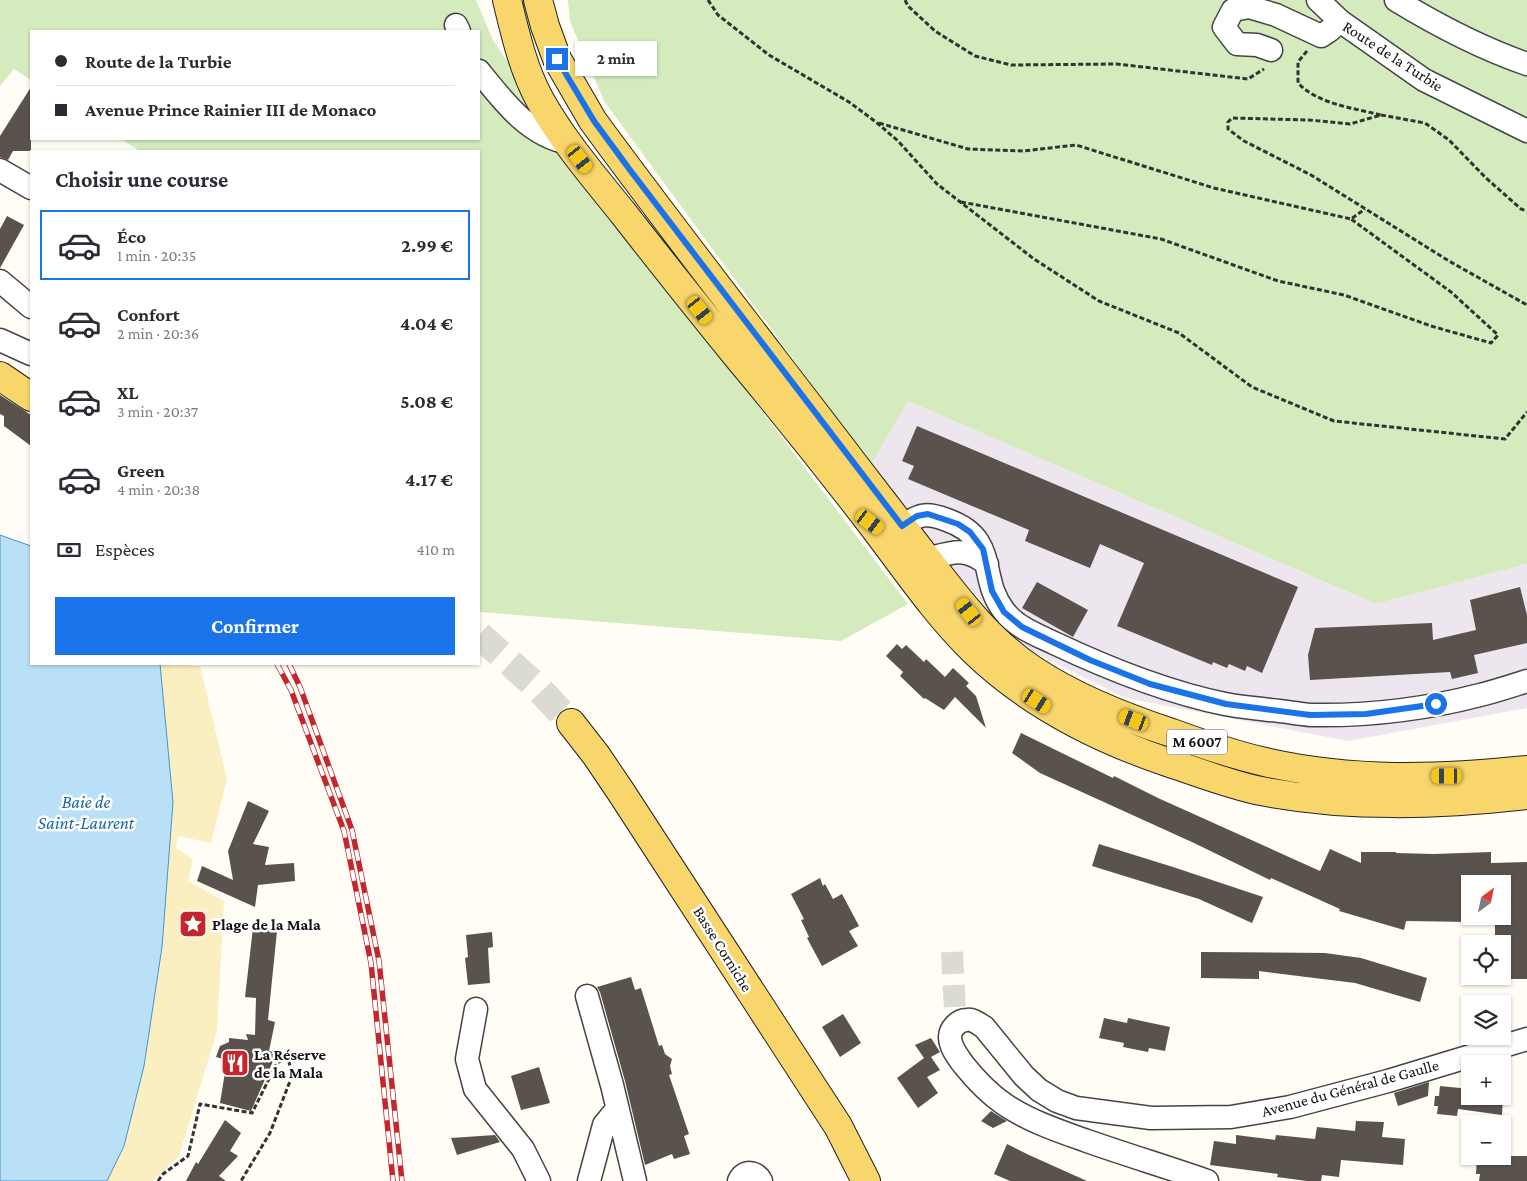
<!DOCTYPE html>
<html lang="fr">
<head>
<meta charset="utf-8">
<style>
	body { margin:0; font-family:"Crimson Pro",serif; background:#f2f2f3; color:#2b2b33; height:100vh; display:flex; flex-direction:column; font-size:19px; white-space:nowrap }
	* { box-sizing:border-box; margin:0 }
	p { font-size:16px; color:#7c7c81 }
	.icon { flex:none; width:28px; height:28px; fill:none; stroke:currentColor; stroke-width:2; stroke-linecap:round; stroke-linejoin:round }
	.map { position:relative; flex:1; overflow:hidden }
	.drawer { position:absolute; left:30px; top:150px; width:450px; height:515px; display:flex; flex-direction:column; background:#fff; border-radius:0px; box-shadow:0 1px 4px #0004 }
	.drawer>* { flex:none }
	.hud { position:absolute; left:30px; top:30px; width:450px; height:110px; border-radius:0px; box-shadow:0 1px 4px #0004; display:grid; align-content:center; height:110px; padding:0 25px; background:#fff }
	.needle { width:32px; rotate:33deg }
	.buttons { position:absolute; left:1461px; top:875px; display:grid; gap:10px }
	.buttons a { display:grid; place-items:center; width:50px; height:50px; border-radius:0px; background:#fff; box-shadow:0 1px 4px #0004; font-size:25px }
	.end { position:absolute; width:22px; height:22px; margin:-11px; border:6px solid #1a73e8; background:#fff; box-shadow:0 0 0 2px #fff }
	.from { border-radius:50% }
	.bubble { position:absolute; height:35px; border-radius:0px; background:#fff; box-shadow:0 1px 4px #0004; font-size:16px; font-weight:700; line-height:35px; text-align:center }
	.car { position:absolute; width:15px; height:30px; margin:-15px -8px; border-radius:6px; box-shadow:0 0 4px 1px #0007; background:linear-gradient(#f5c518 24%,#345 0 40%,#f5c518 0 76%,#345 0 86%,#f5c518 0) }
	.hud b { display:flex; align-items:center; gap:18px; height:48px; font-size:19px }
	.hud b+b { border-top:1px solid #e1e1e2 }
	.hud i { width:12px; height:12px; background:#2b2b33 }
	ul { padding:0; list-style:none }
	li { display:flex; align-items:center; gap:15px; height:70px; margin:0 10px 8px; padding:0 15px; border:2px solid transparent; border-radius:0px }
	li div { flex:1 }
	li b { display:block; font-size:19px }
	li em { font-style:normal; font-weight:700 }
	li.on { border-color:#1a73e8 }
	li>.icon { width:45px; height:45px; stroke-width:1.5 }
	h2 { padding:0 25px; font-size:22px; line-height:60px }
	.pay { display:flex; align-items:center; gap:12px; height:55px; padding:0 25px; font-size:19px }
	.pay p { margin-inline-start:auto }
	.primary-button { display:flex; gap:10px; margin-top:auto; padding:10px 25px }
	.primary-button a { flex:1; height:58px; border-radius:0px; background:#1a73e8; color:#fff; font-size:20px; font-weight:700; line-height:58px; text-align:center }
	.map>svg:first-child { display:block }
	.industrial { fill:#eee6ef }
	.green { fill:#d5ebbd }
	.sand { fill:#fbeec1 }
	.water { fill:#b9e0f7; stroke:#3f96cf }
	.building { fill:#5a524d }
	.lines { fill:none; stroke-linecap:round; stroke-linejoin:round }
	.minor-tunnel { stroke:#dbdad3; stroke-width:22; stroke-dasharray:22 11; stroke-linecap:butt }
	.major-tunnel { stroke:#dbdad3; stroke-width:28; stroke-dasharray:28 14; stroke-linecap:butt }
	.minor-casing { stroke:#444; stroke-width:25 }
	.major-casing { stroke:#222; stroke-width:30 }
	.path { stroke:#333; stroke-width:3; stroke-dasharray:5 2.5; stroke-linecap:butt }
	.minor { stroke:#fff; stroke-width:22 }
	.major { stroke:#f9d66b; stroke-width:28 }
	.rail-casing { stroke:#c4262e; stroke-width:5.5 }
	.rail { stroke:#fff; stroke-width:4; stroke-dasharray:11; stroke-linecap:butt }
	.route { stroke:#1a73e8; stroke-width:6 }
	.labels { text-anchor:middle; dominant-baseline:central; stroke-width:5; stroke-linejoin:round; paint-order:stroke }
	.shield { fill:#fff; stroke:#585858; stroke-width:1 }
	.shield-label { font-size:15px; font-weight:bold; fill:#111 }
	.street-label { font-size:16px; fill:#111; stroke:#fff }
	.poi-label { font-size:16px; font-weight:bold; fill:#111; stroke:#fff; text-anchor:start }
	.water-label { font-size:18px; font-style:italic; fill:#1768a6; stroke:#fff }
</style>
</head>
<body>
<div class="map">
<svg width="1527" height="1181" viewBox="0 0 1527 1181">
	<rect width="100%" height="100%" fill="#fffdf5"/>
	<path class="industrial" d="M 908,401 L 1376,604 L 1527,564 L 1527,708 L 1348,741 L 1125,698 L 997,634 L 871,465 Z"/>
	<path class="green" d="M 0,0 L 476,0 L 493,40 L 580,171 L 908,604 L 841,641 L 480,612 L 479,611 L 479,151 L 140,151 L 121,139 L 479,139 L 479,31 L 31,31 L 31,80 L 14,69 L 0,86 Z
		M 568,0 L 1527,0 L 1527,564 L 1376,604 L 908,401 L 871,465 L 604,101 L 570,21 Z"/>
	<path class="sand" d="M 160,664 L 200,666 L 227,779 L 211,843 L 178,836 L 176,848 L 193,859 L 188,881 L 224,901 L 217,1031 L 179,1156 L 153,1181 L 107,1181 L 124,1146 L 144,1066 L 162,947 L 173,802 Z"/>
	<path class="water" d="M 0,535 L 31,546 L 31,664 L 160,664 L 173,802 L 162,947 L 144,1066 L 124,1146 L 107,1181 L 0,1181 Z"/>
	<path class="building" d="M 31,87 L 31,151 L 13,151 L 8,160 L 0,157 L 0,136 Z
		M 7,216 L 24,225 L 0,268 L 0,229 Z
		M 0,395 L 31,415 L 31,446 L 4,426 L 4,416 L 0,414 Z
		M 917,426 L 1298,587 L 1262,673 L 1247,666 L 1245,671 L 1229,664 L 1227,668 L 1213,662 L 1212,665 L 1117,626 L 1144,563 L 1100,544 L 1090,568 L 1025,541 L 1029,530 L 908,479 L 914,466 L 902,461 Z
		M 1037,582 L 1088,610 L 1073,637 L 1022,608 Z
		M 1520,587 L 1527,615 L 1527,643 L 1474,655 L 1478,673 L 1452,679 L 1450,672 L 1310,680 L 1308,655 L 1315,628 L 1432,623 L 1433,640 L 1476,630 L 1470,600 Z
		M 897,644 L 902,649 L 906,645 L 924,662 L 926,659 L 945,677 L 953,668 L 969,683 L 966,686 L 976,696 L 986,728 L 955,697 L 944,710 L 925,698 L 924,699 L 900,676 L 903,672 L 886,656 Z
		M 1021,733 L 1113,778 L 1114,776 L 1158,798 L 1320,871 L 1330,849 L 1361,863 L 1361,852 L 1396,852 L 1396,853 L 1434,854 L 1491,852 L 1491,863 L 1527,862 L 1527,979 L 1502,979 L 1502,944 L 1495,944 L 1495,916 L 1502,916 L 1502,884 L 1470,884 L 1470,922 L 1406,921 L 1404,930 L 1339,911 L 1340,909 L 1271,878 L 1270,880 L 1194,843 L 1040,773 L 1012,753 Z
		M 248,801 L 269,811 L 253,844 L 269,847 L 265,865 L 294,863 L 295,881 L 258,885 L 255,907 L 197,881 L 202,866 L 233,880 L 228,851 Z
		M 1099,844 L 1173,867 L 1263,897 L 1252,923 L 1199,899 L 1092,866 Z
		M 820,878 L 823,886 L 825,884 L 833,899 L 842,894 L 859,926 L 849,931 L 858,946 L 822,966 L 807,938 L 809,937 L 801,920 L 804,919 L 791,894 Z
		M 253,928 L 277,931 L 268,1020 L 275,1022 L 269,1051 L 277,1052 L 251,1111 L 220,1103 L 227,1060 L 216,1057 L 220,1046 L 229,1042 L 229,1038 L 248,1040 L 246,1034 L 255,1035 L 256,998 L 245,997 Z
		M 492,932 L 493,947 L 488,948 L 490,983 L 468,985 L 465,958 L 468,957 L 466,935 Z
		M 1201,952 L 1325,953 L 1361,958 L 1427,978 L 1420,1002 L 1355,983 L 1259,971 L 1259,979 L 1201,978 Z
		M 631,977 L 635,990 L 641,988 L 659,1046 L 662,1045 L 665,1054 L 672,1059 L 670,1066 L 672,1074 L 669,1075 L 689,1134 L 684,1136 L 690,1154 L 674,1159 L 672,1154 L 645,1165 L 625,1081 L 600,992 L 597,987 Z
		M 843,1014 L 861,1043 L 840,1057 L 822,1027 Z
		M 1104,1018 L 1127,1023 L 1128,1018 L 1170,1027 L 1165,1051 L 1149,1048 L 1148,1052 L 1123,1047 L 1124,1043 L 1099,1038 Z
		M 931,1038 L 940,1052 L 931,1057 L 940,1070 L 927,1077 L 938,1093 L 918,1108 L 897,1078 L 924,1058 L 915,1045 Z
		M 539,1067 L 550,1103 L 521,1110 L 511,1076 Z
		M 1429,1082 L 1428,1096 L 1398,1106 L 1394,1093 Z
		M 1440,1086 L 1470,1089 L 1470,1096 L 1503,1096 L 1502,1115 L 1458,1109 L 1457,1116 L 1437,1114 L 1438,1106 L 1434,1106 L 1435,1096 L 1439,1096 Z
		M 991,1111 L 997,1115 L 1007,1121 L 993,1128 L 981,1121 Z
		M 225,1120 L 241,1133 L 230,1151 L 238,1156 L 219,1176 L 226,1181 L 186,1181 L 196,1162 L 198,1164 Z
		M 1356,1121 L 1384,1122 L 1382,1137 L 1405,1139 L 1403,1165 L 1341,1160 L 1339,1177 L 1322,1175 L 1321,1181 L 1307,1181 L 1277,1177 L 1278,1174 L 1210,1165 L 1214,1141 L 1236,1144 L 1236,1135 L 1275,1140 L 1276,1135 L 1315,1139 L 1317,1127 L 1355,1131 Z
		M 495,1135 L 500,1142 L 457,1155 L 451,1138 Z
		M 1007,1144 L 1029,1155 L 1087,1181 L 1010,1181 L 994,1174 Z
		M 1477,1156 L 1527,1156 L 1527,1181 L 1479,1181 L 1480,1174 L 1476,1174 Z"/>
	<g class="lines">
		<path class="minor-tunnel" d="M 952,952 L 955,1010"/>
		<path class="major-tunnel" d="M 479,635 L 537,687 L 571,723"/>
		<defs>
			<path id="minor" d="M 1318,0 L 1340,21 L 1424,80 L 1527,131
				M 1396,0 C 1437,25 1481,48 1527,64
				M 456,25 L 459,31
				M 1271,50 L 1257,45 L 1237,44 L 1224,27 L 1233,10 L 1249,7 L 1276,15 L 1321,36 L 1330,30 L 1340,21
				M 479,71 C 503,101 529,136 569,143
				M 0,170 L 31,188
				M 0,281 L 31,307
				M 0,340 L 31,354
				M 904,544 L 902,526 C 920,514 926,512 947,520 C 1000,539 977,576 1004,611 C 1016,627 1037,635 1054,643 C 1109,669 1166,692 1225,704 C 1240,707 1255,708 1270,710 C 1284,711 1298,714 1311,715 C 1367,716 1426,709 1480,695 C 1496,691 1511,686 1527,681
				M 914,552 L 927,559 C 952,552 965,546 987,564
				M 587,996 L 612,1085 L 635,1181
				M 476,1009 L 467,1059 L 475,1089 L 523,1149 L 539,1181
				M 589,1181 L 604,1125 L 617,1109
				M 739,1181 C 744,1170 756,1171 761,1181
				M 1207,1181 C 1167,1167 1127,1155 1087,1141 C 1059,1131 1029,1121 1004,1104 C 988,1093 975,1079 963,1064 C 958,1057 950,1047 950,1037 C 950,1029 958,1020 967,1020 C 973,1019 979,1024 984,1027 L 1024,1076 L 1039,1090 L 1057,1101 L 1076,1108 L 1151,1118 L 1231,1117 L 1290,1107 L 1388,1081 L 1527,1039"/>
			<path id="major" d="M 507,0 C 515,33 523,69 540,100 C 563,141 594,177 623,213 C 662,263 701,312 741,361 C 786,415 830,470 873,526 C 905,568 936,614 974,651 C 1029,704 1096,738 1167,762 C 1198,772 1230,785 1261,791 C 1349,808 1439,805 1527,795
				M 538,0 L 545,26 L 557,59 L 593,121 C 678,237 766,349 853,463 C 875,492 898,521 920,550 C 954,594 986,639 1033,670 C 1075,698 1123,717 1172,733 C 1202,744 1234,755 1265,762 C 1352,782 1439,779 1527,770
				M 0,376 L 31,397
				M 571,723 L 596,755 L 621,792 L 838,1126 L 866,1181"/>
		</defs>
		<use href="#minor" class="minor-casing"/>
		<use href="#major" class="major-casing"/>
		<path class="path" d="M 708,0 L 718,15 L 769,55 L 849,102 L 876,122 L 898,141 L 937,184 L 1034,259 L 1099,301 L 1179,333 L 1252,387 L 1334,421 L 1505,439 L 1527,412
			M 905,0 L 908,6 L 935,31 L 975,56 L 1011,65 L 1117,64 L 1248,79 L 1264,69
			M 1307,51 L 1298,62 L 1298,83 C 1318,104 1353,108 1381,115 L 1350,124 L 1309,120 L 1232,118 L 1228,122 L 1228,129 L 1244,141 L 1311,175 L 1449,261 L 1527,305
			M 1381,115 L 1425,123 L 1449,140 L 1486,178 L 1521,209 L 1527,211
			M 879,123 L 968,149 L 1023,151 L 1076,145 L 1214,188 L 1351,219 L 1365,209
			M 961,202 L 1161,239 L 1278,281 L 1344,295 L 1431,326 L 1491,343 L 1498,335 L 1451,292 L 1351,219
			M 158,1181 L 163,1174 L 188,1156 L 200,1104 L 252,1113 L 277,1063 L 288,1057 L 292,1076 L 270,1133 L 241,1181"/>
		<use href="#minor" class="minor"/>
		<use href="#major" class="major"/>
		<defs>
			<path id="rail" d="M 277,664 L 291,690 L 344,831 L 371,963 L 393,1181
				M 289,664 L 300,687 L 352,830 L 379,961 L 402,1181"/>
		</defs>
		<use href="#rail" class="rail-casing"/>
		<use href="#rail" class="rail"/>
	</g>
	<g class="lines">
		<path class="route" d="M 557,59 L 594,121 L 630,170 L 902,526 L 917,516 L 928,514 L 958,524 L 970,532 L 983,549 L 992,591 L 1004,612 L 1022,627 L 1090,660 L 1150,684 L 1226,704 L 1310,715 L 1366,714 L 1436,704"/>
	</g>
	<defs>
		<symbol id="sight-square" viewBox="-11 -11 22 22"><rect x="-9" y="-9" width="18" height="18" rx="4" fill="#c4262e" stroke="#fff"/><path d="M0-6L1.8-2.2L6-1.7L2.9 1.2L3.7 5.4L0 3.3L-3.7 5.4L-2.9 1.2L-6-1.7L-1.8-2.2Z" fill="#fff"/></symbol>
		<symbol id="restaurant-square" viewBox="-11 -11 22 22"><rect x="-9" y="-9" width="18" height="18" rx="4" fill="#c4262e" stroke="#fff"/><path d="M-5-6h1v4h1v-4h1v4h1v-4h1v5L-1.5 .5V6h-2V.5L-5-1ZM5-6V6H3V1.5H1.5Q1.5-4 5-6Z" fill="#fff"/></symbol>
	</defs>
	<g fill-rule="evenodd">
		<use href="#sight-square" x="177" y="908" width="32" height="32"/>
		<use href="#restaurant-square" x="219" y="1047" width="32" height="32"/>
	</g>
	<g class="labels">
		<rect class="shield" x="1167" y="729.5" width="60" height="25" rx="4"/>
		<g class="shield-label">
			<text x="1197" y="742">M 6007</text>
		</g>
		<g class="street-label">
			<text transform="translate(1393 56) rotate(33)">Route de la Turbie</text>
			<text transform="translate(723 949) rotate(58)">Basse Corniche</text>
			<text transform="translate(1350 1088) rotate(-15)">Avenue du Général de Gaulle</text>
		</g>
		<g class="poi-label">
			<text x="212" y="924">Plage de la Mala</text>
			<text x="254" y="1054">La Réserve<tspan x="254" dy="18">de la Mala</tspan></text>
		</g>
		<g class="water-label">
			<text x="86" y="802">Baie de<tspan x="86" dy="21">Saint-Laurent</tspan></text>
		</g>
	</g>
</svg>
<div class="buttons">
<a><svg class="needle" viewBox="-14 -14 28 28"><path d="M0-13l5 13h-10z" fill="#e53935"/><path d="M0 13l5-13h-10z" fill="#7c7c81"/></svg></a>
<a><svg class="icon" aria-label="locate" viewBox="0 0 24 24"><circle cx="12" cy="12" r="6"/><path d="M12 2v4M12 18v4M2 12h4M18 12h4"/></svg></a>
<a><svg class="icon" aria-label="layers" viewBox="0 0 24 24"><path d="M12 4l9 5-9 5-9-5zM3 14l9 5 9-5"/></svg></a>
<a>+</a>
<a>−</a>
</div>
<i class="end from" style="left:1436px;top:704px"></i>
<i class="end" style="left:557px;top:59px"></i>
<div class="bubble" style="left:575px;top:41px;width:82px">2 min</div>
<i class="car" style="left:580px;top:159px;rotate:143deg"></i>
<i class="car" style="left:700px;top:310px;rotate:142deg"></i>
<i class="car" style="left:870px;top:522px;rotate:126deg"></i>
<i class="car" style="left:969px;top:612px;rotate:322deg"></i>
<i class="car" style="left:1037px;top:701px;rotate:123deg"></i>
<i class="car" style="left:1134px;top:720px;rotate:291deg"></i>
<i class="car" style="left:1447px;top:776px;rotate:270deg"></i>
<div class="hud">
<b><i class="from"></i>Route de la Turbie</b>
<b><i></i>Avenue Prince Rainier III de Monaco</b>
</div>
<section class="drawer">
<h2>Choisir une course</h2>
<ul>
<li class="on"><svg class="icon" aria-label="car" viewBox="0 0 24 24"><path d="M5 17H2v-5l4-1 3-4h7l3 4 3 1v5h-3M9 17h6M6 11h13"/><circle cx="7" cy="17" r="2"/><circle cx="17" cy="17" r="2"/></svg><div><b>Éco</b><p>1 min · 20:35</p></div><em>2.99 €</em></li>
<li><svg class="icon" aria-label="car" viewBox="0 0 24 24"><path d="M5 17H2v-5l4-1 3-4h7l3 4 3 1v5h-3M9 17h6M6 11h13"/><circle cx="7" cy="17" r="2"/><circle cx="17" cy="17" r="2"/></svg><div><b>Confort</b><p>2 min · 20:36</p></div><em>4.04 €</em></li>
<li><svg class="icon" aria-label="car" viewBox="0 0 24 24"><path d="M5 17H2v-5l4-1 3-4h7l3 4 3 1v5h-3M9 17h6M6 11h13"/><circle cx="7" cy="17" r="2"/><circle cx="17" cy="17" r="2"/></svg><div><b>XL</b><p>3 min · 20:37</p></div><em>5.08 €</em></li>
<li><svg class="icon" aria-label="car" viewBox="0 0 24 24"><path d="M5 17H2v-5l4-1 3-4h7l3 4 3 1v5h-3M9 17h6M6 11h13"/><circle cx="7" cy="17" r="2"/><circle cx="17" cy="17" r="2"/></svg><div><b>Green</b><p>4 min · 20:38</p></div><em>4.17 €</em></li>
</ul>
<div class="pay"><svg class="icon" aria-label="cash" viewBox="0 0 24 24"><path d="M3 7h18v10H3z"/><circle cx="12" cy="12" r="2"/></svg>Espèces<p>410 m</p></div>
<div class="primary-button"><a>Confirmer</a></div>
</section>
</div>
</body>
</html>
